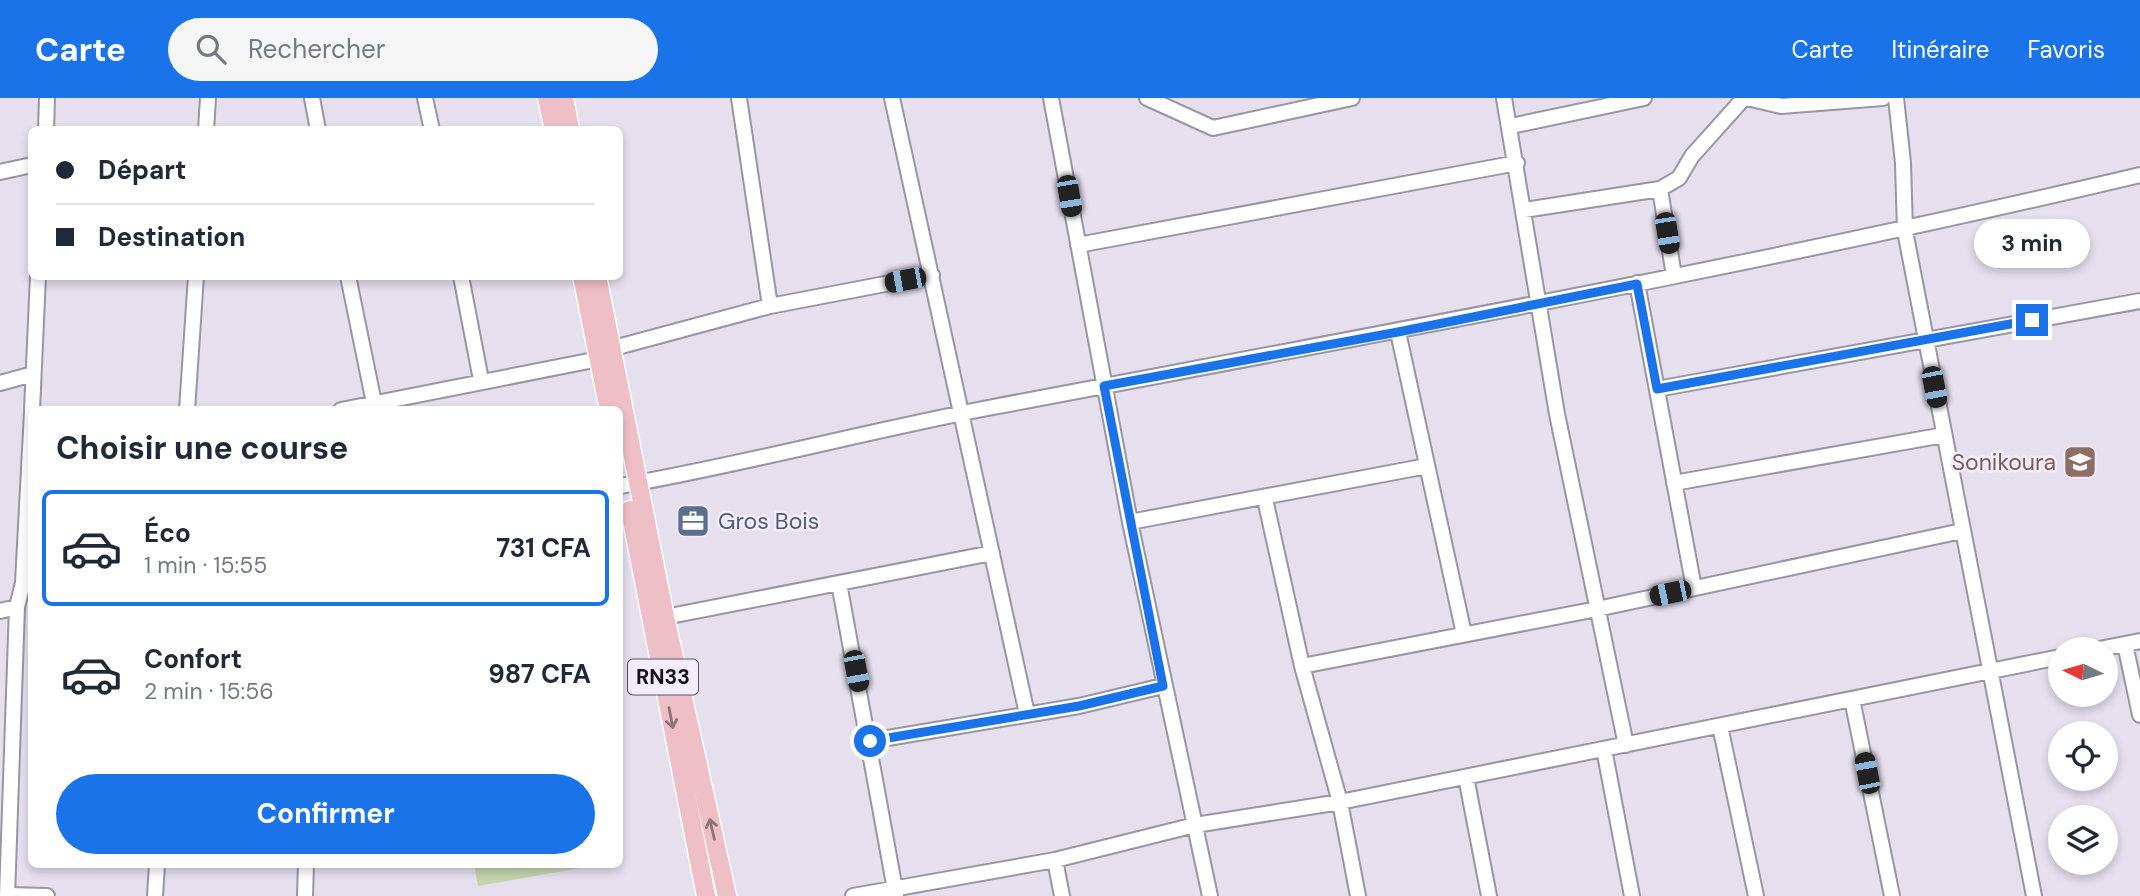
<!DOCTYPE html>
<html lang="fr">
<head>
<meta charset="utf-8">
<style>
	body { margin:0; font-family:"DM Sans",sans-serif; background:#f6f6f7; color:#1f2937; height:100vh; display:flex; flex-direction:column; font-size:26px; white-space:nowrap }
	* { box-sizing:border-box; margin:0 }
	p { font-size:23px; color:#747a83 }
	.icon { flex:none; width:38px; height:38px; fill:none; stroke:currentColor; stroke-width:2; stroke-linecap:round; stroke-linejoin:round }
	.map { position:relative; flex:1; overflow:hidden }
	.drawer { position:absolute; left:28px; top:308px; width:595px; height:462px; display:flex; flex-direction:column; background:#fff; border-radius:10px; box-shadow:0 4px 10px #0003 }
	.drawer>* { flex:none }
	.guide { position:absolute; left:28px; top:28px; width:595px; height:154px; border-radius:10px; box-shadow:0 4px 10px #0003; display:grid; align-content:center; height:154px; padding:0 28px; background:#fff }
	.needle { width:46px; rotate:275deg }
	.tools { position:absolute; left:2048px; top:539px; display:grid; gap:14px }
	.tools a { display:grid; place-items:center; width:70px; height:70px; border-radius:50%; background:#fff; box-shadow:0 4px 10px #0003; font-size:35px }
	.end { position:absolute; width:32px; height:32px; margin:-16px; border:9px solid #1a73e8; background:#fff; box-shadow:0 0 0 4px #fff }
	.from { border-radius:50% }
	.bubble { position:absolute; height:49px; border-radius:24px; background:#fff; box-shadow:0 4px 10px #0003; font-size:23px; font-weight:700; line-height:49px; text-align:center }
	.car { position:absolute; width:21px; height:42px; margin:-21px -10px; border-radius:9px; box-shadow:0 0 5px 2px #0007; background:linear-gradient(#222 24%,#8ab4d8 0 40%,#222 0 76%,#8ab4d8 0 86%,#222 0) }
	.guide b { display:flex; align-items:center; gap:24px; height:66px; font-size:26px }
	.guide b+b { border-top:2px solid #e0e1e3 }
	.guide i { width:18px; height:18px; background:#1f2937 }
	ul { padding:0; list-style:none }
	li { display:flex; align-items:center; gap:21px; height:116px; margin:0 14px 10px; padding:0 14px; border:4px solid transparent; border-radius:10px }
	li div { flex:1 }
	li b { display:block; font-size:26px }
	li em { font-style:normal; font-weight:700 }
	li.active { border-color:#1a73e8 }
	li>.icon { width:63px; height:63px; stroke-width:1.5 }
	h2 { padding:0 28px; font-size:32px; line-height:84px }
	.primary-button { display:flex; gap:14px; margin-top:auto; padding:14px 28px }
	.primary-button a { flex:1; height:80px; border-radius:42px; background:#1a73e8; color:#fff; font-size:28px; font-weight:700; line-height:80px; text-align:center }
	header { display:flex; align-items:center; gap:42px; box-sizing:border-box; height:98px; padding:0 35px; background:#1a73e8; color:#fff }
	header strong { font-size:33px }
	nav { display:flex; gap:38px; margin-inline-start:auto; font-size:24px }
	.search { width:490px; height:63px; background:#f6f6f7; display:flex; align-items:center; gap:18px; box-sizing:border-box; padding:0 24px; border-radius:38px; color:#747a83; font-size:26px }
	.map>svg:first-child { display:block }
	.grass { fill:#c4d5af }
	.lines { fill:none; stroke-linecap:round; stroke-linejoin:round }
	.minor-casing { stroke:#9a95a2; stroke-width:18 }
	.major-casing { stroke:#fff; stroke-width:21 }
	.minor { stroke:#fff; stroke-width:14 }
	.major { stroke:#efbfc7; stroke-width:18 }
	.oneway { stroke:#8d7278 }
	.route { stroke:#1a73e8; stroke-width:9 }
	.labels { text-anchor:middle; dominant-baseline:central; stroke-width:5; stroke-linejoin:round; paint-order:stroke }
	.shield { fill:#f2ecfb; stroke:#57545c; stroke-width:2 }
	.shield-label { font-size:21px; font-weight:bold; fill:#151318 }
	.education-label { font-size:23px; fill:#785e54; stroke:#f2ecfb; text-anchor:end }
	.service-label { font-size:23px; fill:#4e5e75; stroke:#f2ecfb; text-anchor:start }
</style>
</head>
<body>
<header>
<strong>Carte</strong>
<div class="search"><svg class="icon" aria-label="search" viewBox="0 0 24 24"><circle cx="10" cy="10" r="6"/><path d="M15 15l6 6"/></svg>Rechercher</div>
<nav><a>Carte</a><a>Itinéraire</a><a>Favoris</a></nav>
</header>
<div class="map">
<svg width="2140" height="798" viewBox="0 0 2140 798">
	<rect width="100%" height="100%" fill="#e5dfee"/>
	<path class="grass" d="M 474,767 L 474,766 L 598,767 L 478,788 Z"/>
	<g class="lines">
		<defs>
			<path id="minor" d="M 312,0 L 318,32
				M 425,0 L 432,32
				M 739,0 L 770,208
				M 892,0 L 1027,616
				M 1051,0 L 1130,424 L 1210,798
				M 1147,0 L 1213,30 L 1352,0
				M 1504,0 L 1557,316 L 1626,647
				M 1747,0 L 1781,8 L 1883,0
				M 1896,0 L 1903,65 L 1905,133 L 2034,798
				M 1511,28 L 1644,0
				M 46,32 L 47,0
				M 206,32 L 208,0
				M 0,74 L 32,67
				M 1660,91 L 1674,178
				M 1524,112 L 1660,91 L 1679,80 L 1692,58 L 1744,0
				M 1078,147 L 1517,65
				M 348,178 L 374,305
				M 461,178 L 481,282
				M 1637,185 L 1694,490
				M 1398,234 L 1464,536
				M 610,251 L 770,208 L 932,177
				M 0,285 L 33,276
				M 1657,291 L 2140,203
				M 32,312 L 38,178
				M 187,312 L 196,178
				M 341,312 L 599,261
				M 1674,385 L 1944,337
				M 620,388 C 745,366 868,333 993,309 C 1377,236 1760,167 2140,77
				M 1265,401 L 1302,568 L 1340,704 L 1358,798
				M 1130,424 L 1427,368
				M 839,485 L 896,797
				M 0,513 L 17,509
				M 665,519 L 992,455
				M 2125,546 L 2140,617
				M 2099,551 L 2140,543
				M 1302,568 L 1597,511 L 1962,433
				M 1852,601 L 1892,798
				M 1720,628 L 1756,798
				M 870,643 L 1079,608 L 1163,588
				M 1604,651 L 1632,798
				M 1466,679 L 1489,798
				M 1055,762 L 1062,798
				M 7,797 L 47,798
				M 7,798 L 17,509 L 23,485 L 32,314
				M 155,798 L 157,766
				M 305,798 L 306,766
				M 853,798 L 1055,762 L 1195,727 L 1340,704 L 2060,559"/>
			<path id="major" d="M 547,0 L 554,32
				M 564,0 L 570,32
				M 582,178 L 609,312
				M 597,178 L 665,519 L 727,798
				M 630,412 L 706,798"/>
		</defs>
		<use href="#minor" class="minor-casing"/>
		<use href="#major" class="major-casing"/>
		<use href="#minor" class="minor"/>
		<use href="#major" class="major"/>
	</g>
	<defs><path id="oneway-shaft" d="M-6 0H5M1.5-3L5.5 0L1.5 3" fill="none" stroke-width="1.6" stroke-linecap="round" stroke-linejoin="round" transform="scale(1.75)"/></defs>
	<g class="oneway">
		<use href="#oneway-shaft" transform="translate(671 620) rotate(79)"/>
		<use href="#oneway-shaft" transform="translate(712 731) rotate(-103)"/>
	</g>
	<g class="lines">
		<path class="route" d="M 870,643 L 1079,608 L 1163,588 L 1104,288 L 1398,234 L 1637,186 L 1657,291 L 2032,222"/>
	</g>
	<defs>
		<symbol id="school-square" viewBox="-11 -11 22 22"><rect x="-9" y="-9" width="18" height="18" rx="4" fill="#8d6e63" stroke="#f2ecfb"/><path d="M0-5L7-2L0 1L-7-2ZM-4 1L0 2.5L4 1V4Q0 6-4 4Z" fill="#fff"/></symbol>
		<symbol id="office-square" viewBox="-11 -11 22 22"><rect x="-9" y="-9" width="18" height="18" rx="4" fill="#5c6f8a" stroke="#f2ecfb"/><path d="M-6-3h4V-5.5h4V-3h4V5H-6ZM-1-4.5V-3h2v-1.5ZM-6 0V1H6V0Z" fill="#fff"/></symbol>
	</defs>
	<g fill-rule="evenodd">
		<use href="#school-square" x="2061" y="345" width="38" height="38"/>
		<use href="#office-square" x="674" y="404" width="38" height="38"/>
	</g>
	<g class="labels">
		<rect class="shield" x="628" y="561.5" width="70" height="35" rx="5"/>
		<g class="shield-label">
			<text x="663" y="579">RN33</text>
		</g>
		<g class="education-label">
			<text x="2056" y="364">Sonikoura</text>
		</g>
		<g class="service-label">
			<text x="718" y="423">Gros Bois</text>
		</g>
	</g>
</svg>
<div class="tools">
<a><svg class="needle" viewBox="-14 -14 28 28"><path d="M0-13l5 13h-10z" fill="#e53935"/><path d="M0 13l5-13h-10z" fill="#747a83"/></svg></a>
<a><svg class="icon" aria-label="locate" viewBox="0 0 24 24"><circle cx="12" cy="12" r="6"/><path d="M12 2v4M12 18v4M2 12h4M18 12h4"/></svg></a>
<a><svg class="icon" aria-label="layers" viewBox="0 0 24 24"><path d="M12 4l9 5-9 5-9-5zM3 14l9 5 9-5"/></svg></a>
</div>
<i class="end from" style="left:870px;top:643px"></i>
<i class="end" style="left:2032px;top:222px"></i>
<div class="bubble" style="left:1974px;top:121px;width:116px">3 min</div>
<i class="car" style="left:1069px;top:98px;rotate:170deg"></i>
<i class="car" style="left:1667px;top:135px;rotate:171deg"></i>
<i class="car" style="left:905px;top:182px;rotate:259deg"></i>
<i class="car" style="left:1934px;top:289px;rotate:169deg"></i>
<i class="car" style="left:1670px;top:495px;rotate:258deg"></i>
<i class="car" style="left:856px;top:573px;rotate:169deg"></i>
<i class="car" style="left:1867px;top:675px;rotate:349deg"></i>
<div class="guide">
<b><i class="from"></i>Départ</b>
<b><i></i>Destination</b>
</div>
<section class="drawer">
<h2>Choisir une course</h2>
<ul>
<li class="active"><svg class="icon" aria-label="car" viewBox="0 0 24 24"><path d="M5 17H2v-5l4-1 3-4h7l3 4 3 1v5h-3M9 17h6M6 11h13"/><circle cx="7" cy="17" r="2"/><circle cx="17" cy="17" r="2"/></svg><div><b>Éco</b><p>1 min · 15:55</p></div><em>731 CFA</em></li>
<li><svg class="icon" aria-label="car" viewBox="0 0 24 24"><path d="M5 17H2v-5l4-1 3-4h7l3 4 3 1v5h-3M9 17h6M6 11h13"/><circle cx="7" cy="17" r="2"/><circle cx="17" cy="17" r="2"/></svg><div><b>Confort</b><p>2 min · 15:56</p></div><em>987 CFA</em></li>
</ul>
<div class="primary-button"><a>Confirmer</a></div>
</section>
</div>
</body>
</html>
